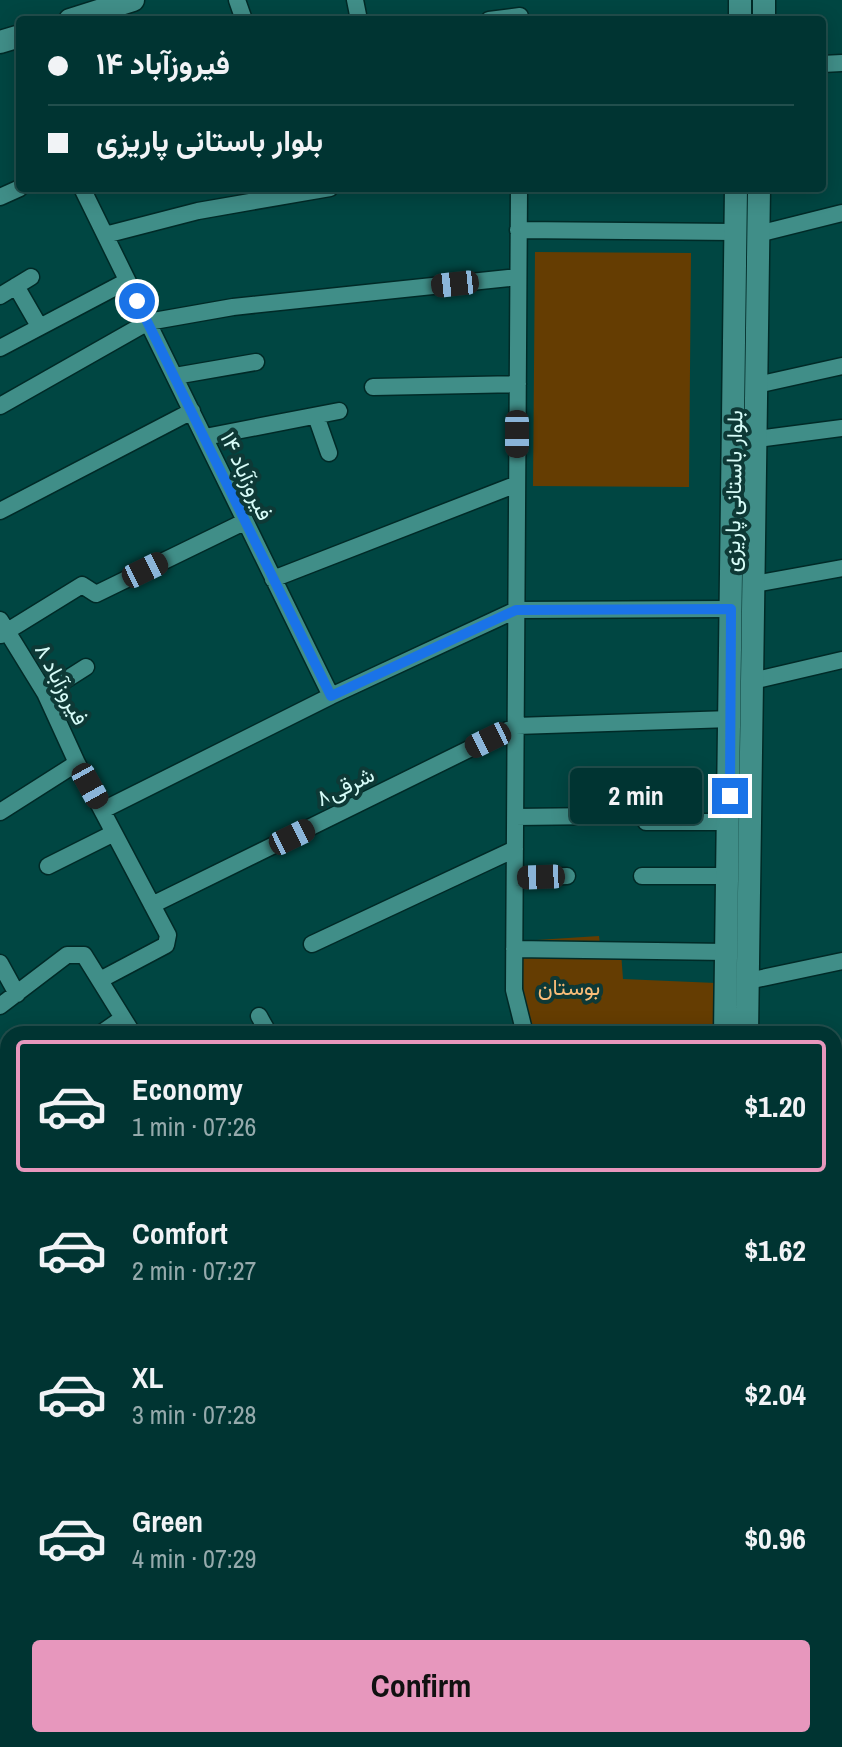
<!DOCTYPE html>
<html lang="en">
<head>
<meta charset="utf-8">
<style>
	body { margin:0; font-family:"Archivo Narrow",Vazirmatn,sans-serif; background:#0e3f3e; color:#f1f3f6; height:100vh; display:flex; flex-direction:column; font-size:30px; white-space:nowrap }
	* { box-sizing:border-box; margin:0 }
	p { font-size:26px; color:#95aaac }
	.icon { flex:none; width:44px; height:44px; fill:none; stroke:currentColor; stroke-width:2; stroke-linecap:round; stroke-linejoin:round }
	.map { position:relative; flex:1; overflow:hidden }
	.panel { position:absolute; left:0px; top:1026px; width:842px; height:722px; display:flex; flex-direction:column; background:#003432; border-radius:24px 24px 0 0; box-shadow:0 4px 20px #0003,0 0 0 2px #224f4d }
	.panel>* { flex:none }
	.banner { position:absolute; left:16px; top:16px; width:810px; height:176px; border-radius:8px; box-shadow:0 4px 20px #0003,0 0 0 2px #224f4d; display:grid; align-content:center; height:176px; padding:0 32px; background:#003432 }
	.end { position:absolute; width:36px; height:36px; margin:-18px; border:10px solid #1a73e8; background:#fff; box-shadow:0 0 0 4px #fff }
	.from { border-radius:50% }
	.bubble { position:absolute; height:56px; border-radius:8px; background:#003432; box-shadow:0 4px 20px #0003,0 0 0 2px #224f4d; font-size:26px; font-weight:800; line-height:56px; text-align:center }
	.car { position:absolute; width:24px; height:48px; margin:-24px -12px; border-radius:10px; box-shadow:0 0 6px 2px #0007; background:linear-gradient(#222 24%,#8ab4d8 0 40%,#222 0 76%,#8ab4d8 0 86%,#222 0) }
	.banner b { display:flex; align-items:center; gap:28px; height:76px; font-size:30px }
	.banner b+b { border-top:2px solid #224f4d }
	.banner i { width:20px; height:20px; background:#f1f3f6 }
	ul { padding:14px 0 0; list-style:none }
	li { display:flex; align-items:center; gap:24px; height:132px; margin:0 16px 12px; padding:0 16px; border:4px solid transparent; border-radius:8px }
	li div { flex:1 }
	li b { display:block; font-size:30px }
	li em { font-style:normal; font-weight:800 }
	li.selected { border-color:#e797bd }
	li>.icon { width:72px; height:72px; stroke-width:1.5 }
	.cta { display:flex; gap:16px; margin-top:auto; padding:16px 32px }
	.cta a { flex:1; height:92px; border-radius:8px; background:#e797bd; color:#111; font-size:32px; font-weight:800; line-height:92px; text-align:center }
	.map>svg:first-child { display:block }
	.green { fill:#653d02 }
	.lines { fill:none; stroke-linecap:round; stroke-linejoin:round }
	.minor-casing { stroke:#002a27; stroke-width:19 }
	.tertiary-casing { stroke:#002a27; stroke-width:25 }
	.secondary-casing { stroke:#002a27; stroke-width:25 }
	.minor { stroke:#408e88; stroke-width:16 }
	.tertiary { stroke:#408e88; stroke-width:22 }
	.secondary { stroke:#408e88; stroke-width:22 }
	.route { stroke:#1a73e8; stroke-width:10 }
	.labels { text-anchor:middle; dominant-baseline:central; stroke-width:8; stroke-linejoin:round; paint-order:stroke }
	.street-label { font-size:22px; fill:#d7fcf8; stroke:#0e3936 }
	.park-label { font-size:22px; fill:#fabd79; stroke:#0e3936 }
</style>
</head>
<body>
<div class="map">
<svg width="842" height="1747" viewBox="0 0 842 1747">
	<rect width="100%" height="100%" fill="#004642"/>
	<path class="green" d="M 535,252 L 691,253 L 689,487 L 533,486 Z
		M 599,936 L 601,952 L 621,952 L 623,979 L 716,983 L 714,1034 L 535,1034 L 524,1003 L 521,941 Z
		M 834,1524 L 842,1526 L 842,1603 L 834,1606 Z"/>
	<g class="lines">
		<defs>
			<path id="minor" d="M 237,0 L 244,20
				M 355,0 L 359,20
				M 489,20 L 520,16
				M 822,64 L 842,63
				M 82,188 L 331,696
				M 519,188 L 514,990 L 525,1034
				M 0,197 L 20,188
				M 518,230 L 735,232
				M 758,234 L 842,213
				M 105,235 L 198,211 L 330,188
				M 16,286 L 39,326
				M 0,296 L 31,277
				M 0,348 L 127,281
				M 175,376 L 256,362
				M 757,385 L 842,366
				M 373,387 L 518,384
				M 0,406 L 148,322 L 233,307 L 518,277
				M 316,416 L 329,453
				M 205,437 L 339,411
				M 757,439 L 842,428
				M 0,511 L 192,411
				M 273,579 L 517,484
				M 754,584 L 842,568
				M 0,620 L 45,693 L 77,763 L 168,935 L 166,945 L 100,980
				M 1,635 L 82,585 L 96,594 L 244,522
				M 752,681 L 842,660
				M 45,693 L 86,667
				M 103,810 L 331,696 L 516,610 L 731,609
				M 0,812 L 77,763
				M 515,817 L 600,816
				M 646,822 L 729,822
				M 48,866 L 114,833
				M 642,876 L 728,876
				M 515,878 L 567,876
				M 152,905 L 516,726 L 731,719
				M 312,944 L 515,849
				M 514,949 L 727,952
				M 0,963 L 17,994
				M 748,981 L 842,961
				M 0,1006 L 67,955 L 84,955 L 133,1034
				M 259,1016 L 269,1034
				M 100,1034 L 123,1018
				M 0,1103 L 8,1097
				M 0,1234 L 8,1245
				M 834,1617 L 842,1615
				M 834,1632 L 842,1658
				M 195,1740 L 198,1747
				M 445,1740 L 447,1747
				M 0,1746 L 0,1747
				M 611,1747 L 630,1740"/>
			<path id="tertiary" d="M 385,1747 L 410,1740"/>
			<path id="secondary" d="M 740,0 L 740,20
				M 70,20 L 133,0
				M 764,20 L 764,0
				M 0,42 L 20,36
				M 725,1034 L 736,188
				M 747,1034 L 759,188
				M 834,1507 L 842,1508
				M 0,1534 L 8,1531
				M 695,1747 L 696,1740
				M 714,1747 L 715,1740"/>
		</defs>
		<use href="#minor" class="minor-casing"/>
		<use href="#tertiary" class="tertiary-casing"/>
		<use href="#secondary" class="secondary-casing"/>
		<use href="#minor" class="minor"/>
		<use href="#tertiary" class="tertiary"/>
		<use href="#secondary" class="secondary"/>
	</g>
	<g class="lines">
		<path class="route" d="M 137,301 L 331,696 L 516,610 L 731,609 L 730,796"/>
	</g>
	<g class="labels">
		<g class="street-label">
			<text transform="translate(247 476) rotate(65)">فیروزآباد ۱۴</text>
			<text transform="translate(733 491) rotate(-89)">بلوار باستانی پاریزی</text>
			<text transform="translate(62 684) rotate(62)">فیروزآباد ۸</text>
			<text transform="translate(345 786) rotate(-26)">شرقی۸</text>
		</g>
		<g class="park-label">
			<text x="569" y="987">بوستان</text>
		</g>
	</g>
</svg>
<i class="end from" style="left:137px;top:301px"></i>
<i class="end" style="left:730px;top:796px"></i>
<div class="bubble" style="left:570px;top:768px;width:132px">2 min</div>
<i class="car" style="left:455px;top:284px;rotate:264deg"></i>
<i class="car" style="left:517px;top:434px;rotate:180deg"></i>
<i class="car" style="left:145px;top:570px;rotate:64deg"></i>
<i class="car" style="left:488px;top:740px;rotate:244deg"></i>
<i class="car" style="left:90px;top:786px;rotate:151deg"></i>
<i class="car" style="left:292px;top:837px;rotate:64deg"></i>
<i class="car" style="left:541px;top:877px;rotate:268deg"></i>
<div class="banner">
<b><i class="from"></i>فیروزآباد ۱۴</b>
<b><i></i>بلوار باستانی پاریزی</b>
</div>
<section class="panel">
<ul>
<li class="selected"><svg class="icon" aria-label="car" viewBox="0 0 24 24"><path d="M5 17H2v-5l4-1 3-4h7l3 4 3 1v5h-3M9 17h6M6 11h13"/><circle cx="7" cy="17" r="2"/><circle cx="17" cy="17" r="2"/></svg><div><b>Economy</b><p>1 min · 07:26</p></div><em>$1.20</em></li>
<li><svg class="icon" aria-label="car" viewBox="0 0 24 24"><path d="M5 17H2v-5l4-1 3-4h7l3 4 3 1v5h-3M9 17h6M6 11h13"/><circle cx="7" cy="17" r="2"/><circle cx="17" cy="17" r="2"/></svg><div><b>Comfort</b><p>2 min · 07:27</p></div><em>$1.62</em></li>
<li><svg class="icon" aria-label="car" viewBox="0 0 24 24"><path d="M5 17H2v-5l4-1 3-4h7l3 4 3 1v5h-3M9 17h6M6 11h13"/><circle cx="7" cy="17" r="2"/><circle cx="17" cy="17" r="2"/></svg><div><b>XL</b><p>3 min · 07:28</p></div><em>$2.04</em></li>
<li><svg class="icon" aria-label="car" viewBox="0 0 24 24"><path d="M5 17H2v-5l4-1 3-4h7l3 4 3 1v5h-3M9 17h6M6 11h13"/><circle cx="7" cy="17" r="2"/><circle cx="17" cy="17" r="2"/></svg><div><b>Green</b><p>4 min · 07:29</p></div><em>$0.96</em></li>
</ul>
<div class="cta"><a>Confirm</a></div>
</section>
</div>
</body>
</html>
